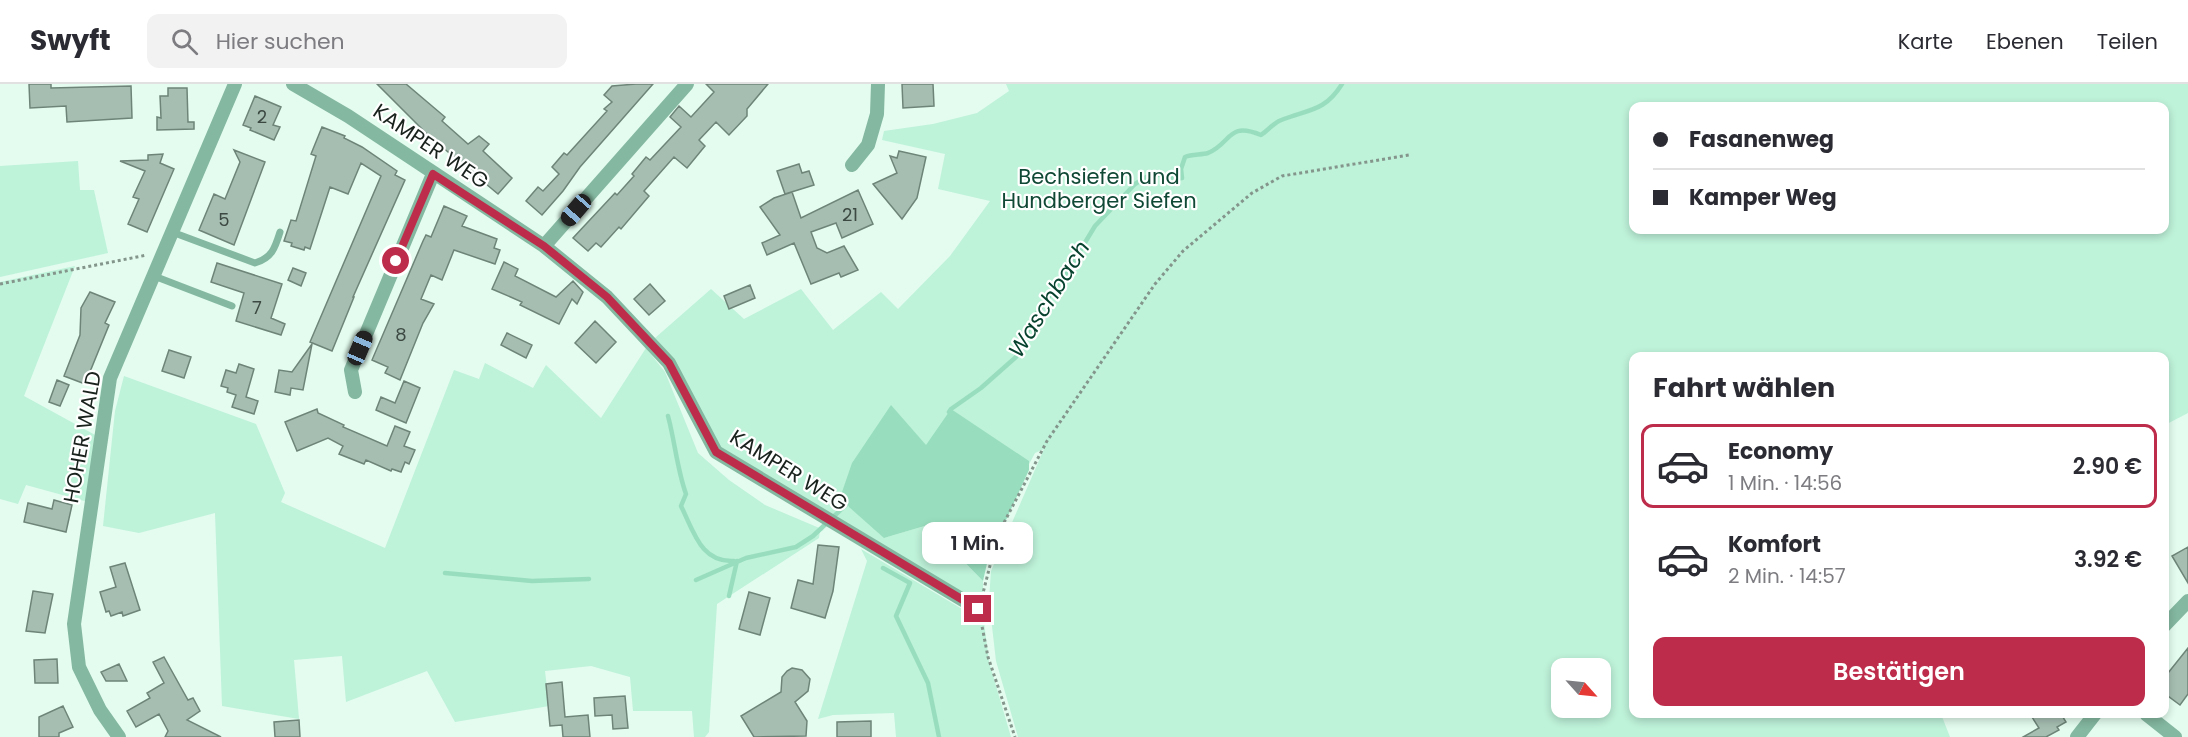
<!DOCTYPE html>
<html lang="de">
<head>
<meta charset="utf-8">
<style>
	body { margin:0; font-family:Poppins,sans-serif; background:#f2f2f3; color:#2b2b33; height:100vh; display:flex; flex-direction:column; font-size:22px; white-space:nowrap }
	* { box-sizing:border-box; margin:0 }
	p { font-size:20px; color:#7c7c81 }
	.icon { flex:none; width:33px; height:33px; fill:none; stroke:currentColor; stroke-width:2; stroke-linecap:round; stroke-linejoin:round }
	.map { position:relative; flex:1; overflow:hidden }
	.panel { position:absolute; left:1629px; top:268px; width:540px; height:366px; display:flex; flex-direction:column; background:#fff; border-radius:12px; box-shadow:0 3px 9px #0003 }
	.panel>* { flex:none }
	.hud { position:absolute; left:1629px; top:18px; width:540px; height:132px; border-radius:12px; box-shadow:0 3px 9px #0003; display:grid; align-content:center; height:132px; padding:0 24px; background:#fff }
	.needle { width:39px; rotate:117deg }
	.tools { position:absolute; left:1551px; top:574px; display:grid; gap:12px }
	.tools a { display:grid; place-items:center; width:60px; height:60px; border-radius:12px; background:#fff; box-shadow:0 3px 9px #0003; font-size:30px }
	.end { position:absolute; width:27px; height:27px; margin:-14px; border:8px solid #bd2c4a; background:#fff; box-shadow:0 0 0 3px #fff }
	.from { border-radius:50% }
	.bubble { position:absolute; height:42px; border-radius:12px; background:#fff; box-shadow:0 3px 9px #0003; font-size:20px; font-weight:600; line-height:42px; text-align:center }
	.car { position:absolute; width:18px; height:36px; margin:-18px -9px; border-radius:8px; box-shadow:0 0 4px 2px #0007; background:linear-gradient(#222 24%,#8ab4d8 0 40%,#222 0 76%,#8ab4d8 0 86%,#222 0) }
	.hud b { display:flex; align-items:center; gap:21px; height:57px; font-size:22px }
	.hud b+b { border-top:2px solid #e1e1e2 }
	.hud i { width:15px; height:15px; background:#2b2b33 }
	ul { padding:0; list-style:none }
	li { display:flex; align-items:center; gap:18px; height:84px; margin:0 12px 9px; padding:0 12px; border:3px solid transparent; border-radius:12px }
	li div { flex:1 }
	li b { display:block; font-size:22px }
	li em { font-style:normal; font-weight:600 }
	li.active { border-color:#bd2c4a }
	li>.icon { width:54px; height:54px; stroke-width:1.5 }
	h2 { padding:0 24px; font-size:27px; line-height:72px }
	.primary-button { display:flex; gap:12px; margin-top:auto; padding:12px 24px }
	.primary-button a { flex:1; height:69px; border-radius:12px; background:#bd2c4a; color:#fff; font-size:24px; font-weight:600; line-height:69px; text-align:center }
	header { display:flex; align-items:center; gap:36px; box-sizing:border-box; height:84px; padding:0 30px; background:#fff; border-bottom:2px solid #e1e1e2 }
	header strong { font-size:28px }
	nav { display:flex; gap:33px; margin-inline-start:auto; font-size:21px }
	.search { width:420px; height:54px; background:#f2f2f3; display:flex; align-items:center; gap:15px; box-sizing:border-box; padding:0 21px; border-radius:12px; color:#7c7c81; font-size:22px }
	.map>svg:first-child { display:block }
	.green { fill:#bef2d9; fill-rule:evenodd }
	.water { fill:#98debe }
	.lines { fill:none; stroke-linecap:round; stroke-linejoin:round }
	.stream { stroke:#98debe; stroke-width:4.5 }
	.building { fill:#a6beb2; stroke:#6e8479; stroke-width:1.5 }
	.path { stroke:#84958c; stroke-width:3; stroke-dasharray:3 3; stroke-linecap:butt }
	.service { stroke:#84b8a0; stroke-width:7 }
	.minor { stroke:#84b8a0; stroke-width:14 }
	.route { stroke:#bd2c4a; stroke-width:8 }
	.labels { text-anchor:middle; dominant-baseline:central; stroke-width:4.5; stroke-linejoin:round; paint-order:stroke }
	.number-label { font-size:18px; fill:#3c4942 }
	.street-label { font-size:21px; fill:#19221d; stroke:#fff }
	.park-label { font-size:21px; fill:#0f4834; stroke:#fff }
	.water-label { font-size:22px; font-style:italic; fill:#06422e; stroke:#fff }
</style>
</head>
<body>
<header>
<strong>Swyft</strong>
<div class="search"><svg class="icon" aria-label="search" viewBox="0 0 24 24"><circle cx="10" cy="10" r="6"/><path d="M15 15l6 6"/></svg>Hier suchen</div>
<nav><a>Karte</a><a>Ebenen</a><a>Teilen</a></nav>
</header>
<div class="map">
<svg width="2188" height="653" viewBox="0 0 2188 653">
	<rect width="100%" height="100%" fill="#e3fcef"/>
	<path class="green" d="M 1006,0 L 2188,0 L 2188,329 L 2165,341 L 2164,273 L 1634,273 L 1634,630 L 1941,630 L 1950,653 L 1018,653 L 996,577 L 989,516 L 991,487 L 1044,365 L 1035,369 L 1028,382 L 884,454 L 928,441 L 983,497 L 983,515 L 981,519 L 708,361 L 676,283 L 655,254 L 711,205 L 744,235 L 801,205 L 833,246 L 881,208 L 898,225 L 950,172 L 990,117 L 938,105 L 945,70 L 882,56 L 884,47 L 933,40 L 977,29 L 1009,7 ZM 1634,22 L 2164,22 L 2164,146 L 1634,146 ZM 1562,585 L 1600,585 L 1600,624 L 1562,624 Z
		M 78,77 L 80,106 L 94,106 L 108,169 L 0,193 L 0,82 Z
		M 75,182 L 24,312 L 97,352 L 88,418 L 26,401 L 18,420 L 0,415 L 0,198 Z
		M 646,264 L 665,288 L 698,369 L 729,396 L 765,421 L 824,446 L 820,447 L 819,454 L 717,520 L 709,648 L 705,653 L 694,653 L 692,627 L 633,627 L 630,593 L 591,582 L 545,587 L 549,622 L 455,638 L 427,587 L 346,618 L 342,572 L 294,576 L 299,635 L 222,622 L 215,429 L 139,449 L 103,442 L 115,327 L 124,292 L 256,340 L 285,409 L 281,418 L 385,464 L 454,286 L 479,295 L 485,279 L 533,304 L 546,281 L 601,334 Z
		M 861,465 L 984,538 L 989,578 L 1011,653 L 896,653 L 894,629 L 833,631 L 818,635 L 867,477 Z"/>
	<path class="water" d="M 891,321 L 926,361 L 951,325 L 1029,377 L 1029,386 L 988,475 L 983,497 L 928,441 L 884,454 L 849,423 L 842,408 L 852,379 Z"/>
	<g class="lines">
		<path class="stream" d="M 949,328 L 951,325 L 981,304 L 1016,273 L 1026,254 L 1031,237 L 1069,185 L 1095,142 L 1135,100 L 1153,89 L 1175,95 L 1182,94 L 1181,85 L 1185,73 C 1192,70 1201,71 1208,69 C 1232,59 1227,37 1261,51 C 1267,47 1273,40 1279,37 C 1307,25 1324,29 1342,0
			M 668,332 C 675,358 677,385 686,410 L 681,422 C 694,448 701,479 734,477
			M 883,484 L 910,499 L 896,532 L 928,599 L 939,653
			M 445,489 L 532,497 L 589,495
			M 696,496 L 746,474 L 796,463 L 813,452 L 850,417
			M 729,512 L 737,477"/>
	</g>
	<path class="building" d="M 29,0 L 51,0 L 51,4 L 131,2 L 132,34 L 67,38 L 66,22 L 30,24 Z
		M 377,0 L 406,0 L 445,33 L 442,37 L 468,60 L 479,52 L 489,60 L 483,67 L 512,94 L 498,110 L 429,52 Z
		M 636,0 L 653,0 L 580,83 L 563,107 L 542,131 L 526,117 L 538,103 L 543,107 L 559,90 L 552,83 L 564,69 L 567,71 L 607,27 L 604,25 L 612,18 L 604,11 L 612,2 Z
		M 706,0 L 768,0 L 747,25 L 747,32 L 729,51 L 716,38 L 699,56 L 705,62 L 687,84 L 674,73 L 644,107 L 649,112 L 621,145 L 619,143 L 601,163 L 596,159 L 588,167 L 573,154 L 615,109 L 617,111 L 634,92 L 632,90 L 646,73 L 650,76 L 681,43 L 670,33 L 679,22 L 691,33 L 714,8 Z
		M 902,0 L 933,0 L 934,22 L 903,24 Z
		M 168,4 L 187,4 L 188,38 L 194,38 L 194,45 L 157,46 L 157,33 L 161,34 L 160,12 L 168,12 Z
		M 255,12 L 281,23 L 273,41 L 280,43 L 274,56 L 250,46 L 251,44 L 243,41 Z
		M 322,43 L 345,52 L 344,54 L 362,63 L 397,87 L 395,91 L 405,96 L 353,213 L 354,213 L 332,267 L 310,258 L 381,92 L 361,79 L 348,110 L 330,103 L 310,165 L 305,163 L 304,166 L 291,162 L 292,159 L 284,157 L 291,136 L 296,137 L 316,72 L 311,70 Z
		M 234,66 L 265,78 L 234,161 L 199,146 L 214,110 L 225,115 L 240,78 Z
		M 899,67 L 926,73 L 917,114 L 902,135 L 873,100 L 897,89 L 890,72 L 897,74 Z
		M 163,70 L 160,79 L 174,85 L 147,148 L 128,140 L 139,115 L 133,113 L 145,87 L 120,77 L 148,76 L 148,71 Z
		M 799,80 L 802,89 L 809,87 L 814,101 L 785,110 L 777,87 Z
		M 858,106 L 873,140 L 842,154 L 836,139 L 811,148 L 817,164 L 827,169 L 844,162 L 858,186 L 841,193 L 839,189 L 811,200 L 794,159 L 767,171 L 762,159 L 780,151 L 760,123 L 774,114 L 792,108 L 801,134 Z
		M 444,122 L 467,132 L 462,142 L 497,155 L 494,164 L 500,166 L 495,180 L 454,166 L 442,196 L 431,191 L 421,215 L 434,220 L 423,239 L 400,296 L 385,289 L 388,283 L 372,276 L 423,157 L 426,151 L 431,153 Z
		M 504,178 L 518,185 L 515,192 L 556,213 L 573,197 L 583,208 L 577,220 L 572,215 L 559,240 L 520,221 L 522,218 L 492,205 Z
		M 217,179 L 282,200 L 271,234 L 285,240 L 281,251 L 236,237 L 244,209 L 211,198 Z
		M 293,184 L 306,189 L 301,202 L 288,196 Z
		M 650,200 L 665,217 L 649,231 L 634,215 Z
		M 750,201 L 755,214 L 729,225 L 724,212 Z
		M 90,208 L 115,218 L 105,239 L 109,241 L 85,300 L 64,292 L 80,251 L 81,224 Z
		M 595,237 L 616,258 L 596,279 L 575,259 Z
		M 507,249 L 532,261 L 526,274 L 501,261 Z
		M 312,260 L 303,306 L 291,304 L 290,311 L 275,308 L 279,286 L 292,288 Z
		M 169,266 L 191,273 L 184,294 L 162,287 Z
		M 239,280 L 254,285 L 246,313 L 258,317 L 254,330 L 232,323 L 236,311 L 227,308 L 228,304 L 221,302 L 226,286 L 236,289 Z
		M 57,296 L 69,301 L 60,322 L 49,318 Z
		M 404,297 L 420,304 L 406,339 L 376,326 L 381,313 L 395,319 Z
		M 317,325 L 318,329 L 344,341 L 343,343 L 387,362 L 395,342 L 410,348 L 404,362 L 415,366 L 409,380 L 405,378 L 401,388 L 392,385 L 391,387 L 366,376 L 364,380 L 339,370 L 343,362 L 328,354 L 297,367 L 285,338 Z
		M 54,416 L 72,421 L 66,448 L 24,438 L 28,419 L 52,425 Z
		M 818,461 L 839,463 L 833,507 L 825,534 L 791,524 L 798,496 L 813,500 Z
		M 2188,463 L 2188,499 L 2172,472 Z
		M 125,479 L 140,526 L 123,532 L 122,528 L 111,532 L 109,527 L 106,528 L 100,508 L 116,503 L 110,483 Z
		M 33,507 L 53,510 L 45,549 L 26,547 Z
		M 749,508 L 770,514 L 760,551 L 739,545 Z
		M 2188,564 L 2188,610 L 2180,621 L 2164,609 L 2164,594 Z
		M 164,573 L 188,616 L 193,614 L 200,627 L 187,636 L 221,653 L 165,653 L 168,647 L 159,630 L 136,643 L 127,627 L 150,614 L 147,609 L 164,599 L 153,578 Z
		M 57,575 L 58,599 L 35,599 L 34,576 Z
		M 119,580 L 127,597 L 106,597 L 101,588 Z
		M 792,584 L 802,586 L 810,595 L 808,607 L 795,618 L 807,637 L 806,652 L 754,653 L 741,632 L 781,608 L 782,593 L 787,587 Z
		M 562,598 L 565,633 L 588,631 L 590,653 L 563,653 L 562,641 L 550,642 L 546,600 Z
		M 625,612 L 628,644 L 613,645 L 612,631 L 595,632 L 594,614 Z
		M 63,622 L 73,643 L 59,649 L 59,653 L 39,653 L 39,633 Z
		M 2030,630 L 2061,630 L 2066,638 L 2057,643 L 2059,646 L 2046,653 L 2023,653 L 2039,644 Z
		M 299,636 L 300,653 L 275,653 L 274,638 Z
		M 871,637 L 871,653 L 837,653 L 837,638 Z"/>
	<g class="lines">
		<path class="path" d="M 0,200 L 147,171
			M 982,513 L 998,450 L 1047,357 L 1155,200 L 1183,167 L 1252,109 L 1282,92 L 1409,71
			M 981,537 L 988,573 L 1015,653"/>
		<path class="service" d="M 172,148 L 255,179 C 272,174 275,164 280,148
			M 154,192 L 232,222"/>
		<path class="minor" d="M 293,0 L 348,32 L 544,162 L 607,213 L 669,279 L 716,368 L 978,525
			M 852,81 L 868,61 L 877,30 L 878,0
			M 544,162 L 687,0
			M 355,308 L 351,286 L 433,90
			M 2164,542 L 2188,517
			M 2146,630 L 2175,653
			M 119,653 L 100,626 L 79,583 L 74,540 L 110,294 L 235,0
			M 2077,653 L 2095,630"/>
	</g>
	<g class="lines">
		<path class="route" d="M 396,177 L 433,90 L 544,162 L 607,213 L 669,279 L 716,368 L 978,525"/>
	</g>
	<g class="labels">
		<g class="number-label">
			<text x="262" y="32">2</text>
			<text x="850" y="130">21</text>
			<text x="224" y="135">5</text>
			<text x="257" y="223">7</text>
			<text x="401" y="250">8</text>
		</g>
		<g class="street-label">
			<text transform="translate(431 62) rotate(34)">KAMPER WEG</text>
			<text transform="translate(82 353) rotate(-80)">HOHER WALD</text>
			<text transform="translate(789 386) rotate(32)">KAMPER WEG</text>
		</g>
		<g class="park-label">
			<text x="1099" y="92">Bechsiefen und<tspan x="1099" dy="24">Hundberger Siefen</tspan></text>
		</g>
		<g class="water-label">
			<text transform="translate(1049 215) rotate(-58)">Waschbach</text>
		</g>
	</g>
</svg>
<div class="tools">
<a><svg class="needle" viewBox="-14 -14 28 28"><path d="M0-13l5 13h-10z" fill="#e53935"/><path d="M0 13l5-13h-10z" fill="#7c7c81"/></svg></a>
</div>
<i class="end from" style="left:396px;top:177px"></i>
<i class="end" style="left:978px;top:525px"></i>
<div class="bubble" style="left:922px;top:438px;width:111px">1 Min.</div>
<i class="car" style="left:576px;top:126px;rotate:221deg"></i>
<i class="car" style="left:360px;top:264px;rotate:23deg"></i>
<div class="hud">
<b><i class="from"></i>Fasanenweg</b>
<b><i></i>Kamper Weg</b>
</div>
<section class="panel">
<h2>Fahrt wählen</h2>
<ul>
<li class="active"><svg class="icon" aria-label="car" viewBox="0 0 24 24"><path d="M5 17H2v-5l4-1 3-4h7l3 4 3 1v5h-3M9 17h6M6 11h13"/><circle cx="7" cy="17" r="2"/><circle cx="17" cy="17" r="2"/></svg><div><b>Economy</b><p>1 Min. · 14:56</p></div><em>2.90 €</em></li>
<li><svg class="icon" aria-label="car" viewBox="0 0 24 24"><path d="M5 17H2v-5l4-1 3-4h7l3 4 3 1v5h-3M9 17h6M6 11h13"/><circle cx="7" cy="17" r="2"/><circle cx="17" cy="17" r="2"/></svg><div><b>Komfort</b><p>2 Min. · 14:57</p></div><em>3.92 €</em></li>
</ul>
<div class="primary-button"><a>Bestätigen</a></div>
</section>
</div>
</body>
</html>
